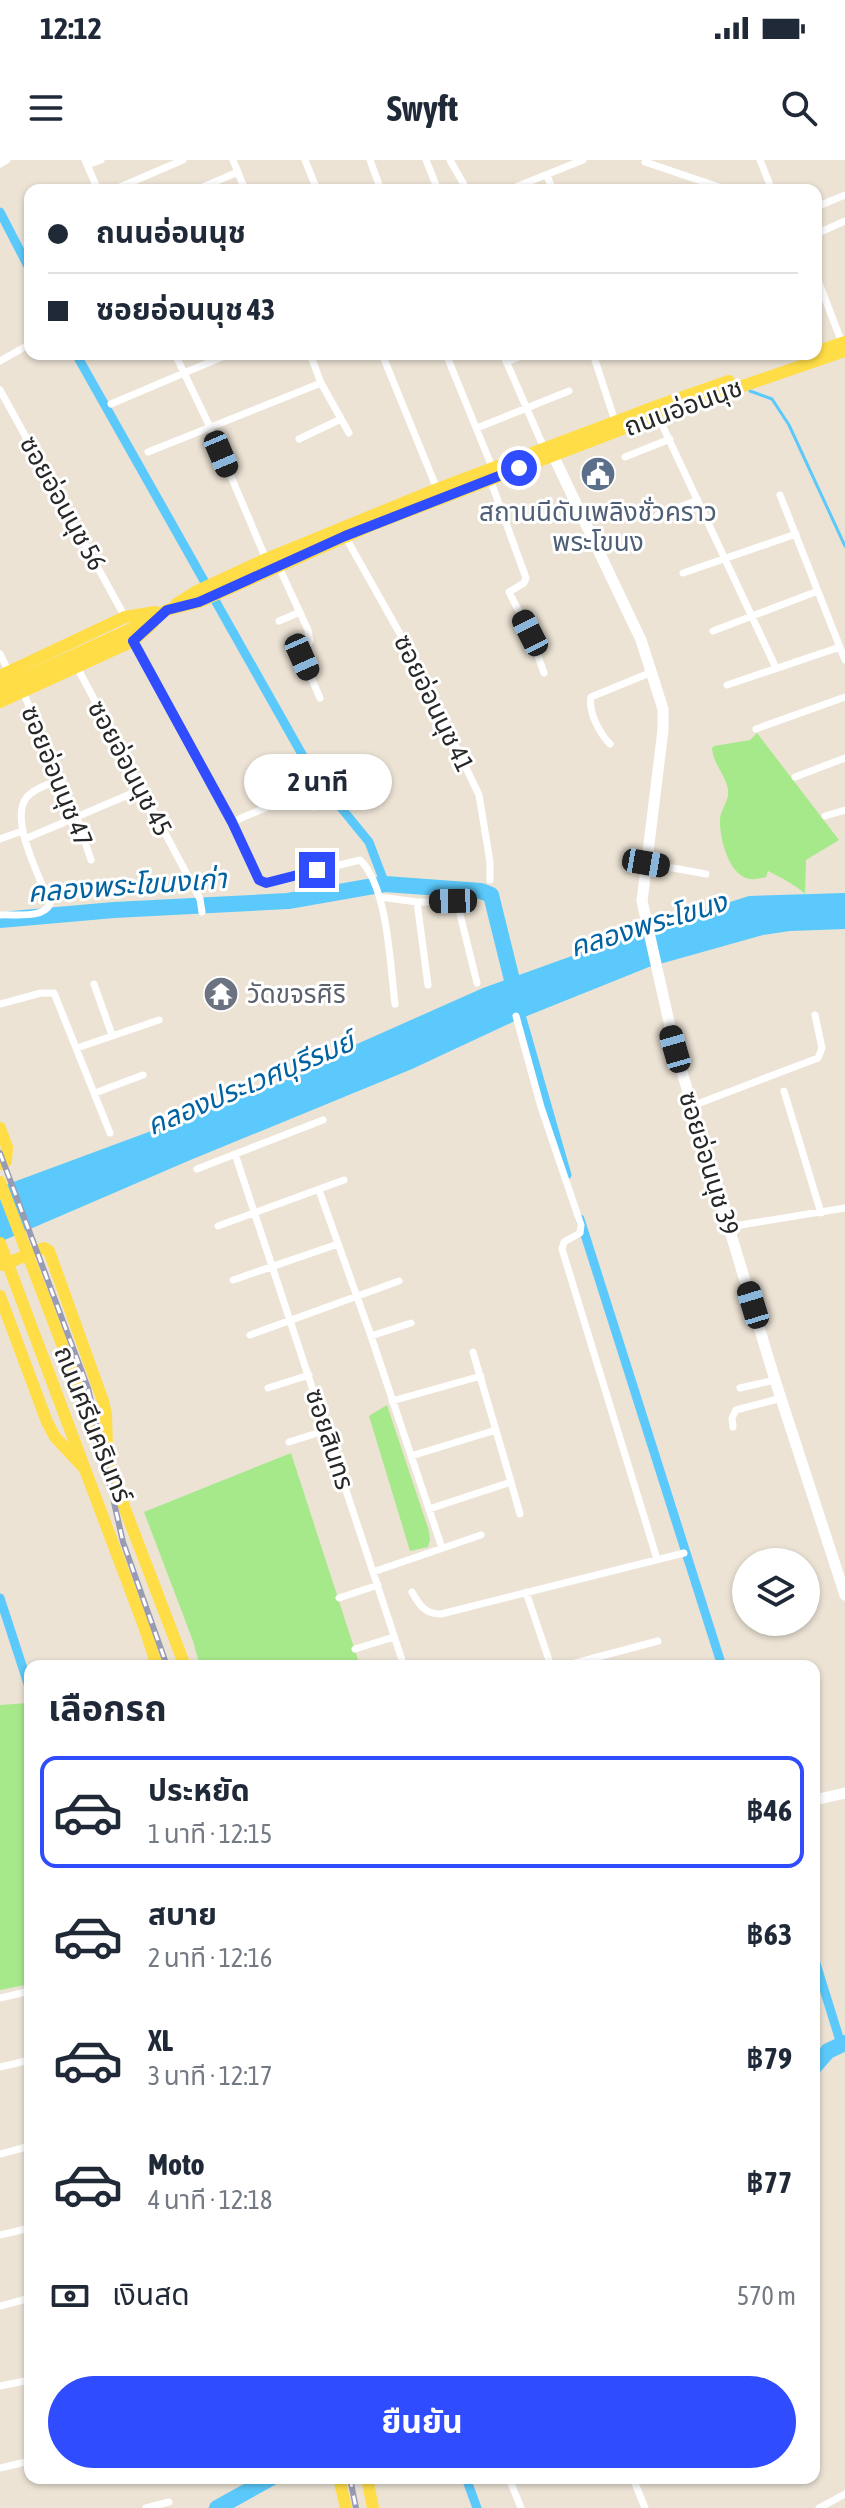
<!DOCTYPE html>
<html lang="th">
<head>
<meta charset="utf-8">
<style>
	body { margin:0; font-family:"Asap Condensed","Noto Sans Thai",sans-serif; background:#f2f2f3; color:#1f2937; height:100vh; display:flex; flex-direction:column; font-size:30px; white-space:nowrap }
	* { box-sizing:border-box; margin:0 }
	p { font-size:26px; color:#747a83 }
	.icon { flex:none; width:44px; height:44px; fill:none; stroke:currentColor; stroke-width:2; stroke-linecap:round; stroke-linejoin:round }
	.map { position:relative; flex:1; overflow:hidden }
	.details { position:absolute; left:24px; top:1500px; width:796px; height:824px; display:flex; flex-direction:column; background:#fff; border-radius:16px; box-shadow:0 2px 6px #0004 }
	.details>* { flex:none }
	.hud { position:absolute; left:24px; top:24px; width:798px; height:176px; border-radius:16px; box-shadow:0 2px 6px #0004; display:grid; align-content:center; height:176px; padding:0 24px; background:#fff }
	.fabs { position:absolute; left:732px; top:1388px; display:grid; gap:16px }
	.fabs a { display:grid; place-items:center; width:88px; height:88px; border-radius:50%; background:#fff; box-shadow:0 2px 6px #0004; font-size:40px }
	.end { position:absolute; width:36px; height:36px; margin:-18px; border:10px solid #2f4cff; background:#fff; box-shadow:0 0 0 4px #fff }
	.from { border-radius:50% }
	.bubble { position:absolute; height:56px; border-radius:28px; background:#fff; box-shadow:0 2px 6px #0004; font-size:26px; font-weight:700; line-height:56px; text-align:center }
	.car { position:absolute; width:24px; height:48px; margin:-24px -12px; border-radius:10px; box-shadow:0 0 6px 2px #0007; background:linear-gradient(#222 24%,#8ab4d8 0 40%,#222 0 76%,#8ab4d8 0 86%,#222 0) }
	.hud b { display:flex; align-items:center; gap:28px; height:76px; font-size:30px }
	.hud b+b { border-top:2px solid #e0e1e3 }
	.hud i { width:20px; height:20px; background:#1f2937 }
	ul { padding:0; list-style:none }
	li { display:flex; align-items:center; gap:24px; height:112px; margin:0 16px 12px; padding:0 8px; border:4px solid transparent; border-radius:16px }
	li div { flex:1 }
	li b { display:block; font-size:30px }
	li em { font-style:normal; font-weight:700 }
	li.selected { border-color:#2f4cff }
	li>.icon { width:72px; height:72px; stroke-width:1.5 }
	h2 { padding:0 24px; font-size:36px; line-height:96px }
	.pay { display:flex; align-items:center; gap:20px; height:88px; padding:0 24px; font-size:30px }
	.pay p { margin-inline-start:auto }
	.button { display:flex; gap:16px; margin-top:auto; padding:16px 24px }
	.button a { flex:1; height:92px; border-radius:48px; background:#2f4cff; color:#fff; font-size:32px; font-weight:700; line-height:92px; text-align:center }
	.status { display:flex; justify-content:space-between; align-items:center; height:56px; padding:0 40px; background:#fff; direction:ltr }
	.status svg { height:22px; fill:currentColor }
	header { display:flex; justify-content:space-between; align-items:center; height:104px; padding:0 24px; background:#fff; font-size:36px; font-weight:700 }
	.map>svg:first-child { display:block }
	.green { fill:#a6e98b }
	.water { fill:#5bc9fb }
	.lines { fill:none; stroke-linecap:round; stroke-linejoin:round }
	.stream { stroke:#5bc9fb; stroke-width:3 }
	.canal { stroke:#5bc9fb; stroke-width:9 }
	.river { stroke:#5bc9fb; stroke-width:16 }
	.street { stroke:#fff; stroke-width:7 }
	.secondary { stroke:#fff; stroke-width:11 }
	.primary { stroke:#ffdd47; stroke-width:12 }
	.rail-casing { stroke:#989bb4; stroke-width:6 }
	.rail { stroke:#fff; stroke-width:3; stroke-dasharray:9; stroke-linecap:butt }
	.route { stroke:#2f4cff; stroke-width:10 }
	.labels { text-anchor:middle; dominant-baseline:central; stroke-width:6; stroke-linejoin:round; paint-order:stroke }
	.street-label { font-size:26px; fill:#272727; stroke:#fff }
	.service-label { font-size:26px; fill:#4e5e75; stroke:#fff }
	.worship-label { font-size:26px; fill:#5b616d; stroke:#fff; text-anchor:start }
	.water-label { font-size:28px; font-style:italic; fill:#0062a1; stroke:#fff }
</style>
</head>
<body>
<div class="status"><b>12:12</b><svg viewBox="0 0 49 12"><path d="M0 12V9h3v3zM5 12V6h3v6zM10 12V3h3v9zM15 12V0h3v12zM26 1h20v11H26zM47 4h2v5h-2z"/></svg></div>
<header><svg class="icon" aria-label="menu" viewBox="0 0 24 24"><path d="M4 6h16M4 12h16M4 18h16"/></svg>Swyft<svg class="icon" aria-label="search" viewBox="0 0 24 24"><circle cx="10" cy="10" r="6"/><path d="M15 15l6 6"/></svg></header>
<div class="map">
<svg width="845" height="2348" viewBox="0 0 845 2348">
	<rect width="100%" height="100%" fill="#ece3d5"/>
	<path class="green" d="M 757,573 L 839,680 L 806,700 L 805,734 C 802,729 775,714 768,711 L 766,717 C 759,719 749,721 742,716 C 727,707 719,675 720,659 C 721,648 730,640 728,629 C 725,614 713,604 712,588 L 714,586 L 750,580 Z
		M 387,1245 L 429,1371 L 430,1380 L 428,1387 L 410,1391 L 369,1256 Z
		M 291,1293 L 360,1506 L 200,1506 L 193,1481 L 144,1352 Z
		M 28,1543 L 30,1549 L 30,1824 L 0,1830 L 0,1545 Z"/>
	<path class="water" d="M 845,733 L 845,769 L 790,771 L 763,775 L 649,807 L 517,860 L 412,909 L 188,1001 L 0,1082 L 0,1027 L 281,923 L 303,908 L 483,828 L 655,766 L 749,736 Z"/>
	<g class="lines">
		<path class="stream" d="M 750,231 L 772,239 L 789,265 L 845,386"/>
		<path class="canal" d="M 0,52 L 30,110
			M 76,194 L 312,612 L 369,682 L 385,724
			M 519,848 L 567,1015
			M 580,1059 L 722,1506
			M 0,1438 L 30,1530
			M 814,1797 L 841,1884
			M 466,2318 L 477,2348"/>
		<path class="river" d="M 0,760 L 114,750 L 288,741 L 385,724 L 481,731 L 491,735 L 515,832 L 519,831
			M 814,1907 L 828,1891 L 845,1883
			M 217,2348 L 271,2318"/>
		<path class="street" d="M 85,0 L 98,30
			M 233,0 L 245,30
			M 305,0 L 317,30
			M 370,0 L 381,30
			M 426,0 L 438,30
			M 450,0 L 467,30
			M 760,0 L 772,30
			M 645,2 L 728,30
			M 0,4 L 7,0
			M 87,5 L 101,0
			M 547,16 L 553,30
			M 113,30 L 183,0
			M 196,30 L 238,12
			M 508,30 L 583,0
			M 816,47 L 845,35
			M 816,74 L 845,61
			M 816,115 L 842,183
			M 175,194 L 210,267 L 266,399
			M 310,194 L 321,223 L 349,273
			M 382,194 L 437,329
			M 446,194 L 492,307
			M 503,194 L 544,288
			M 593,194 L 615,261
			M 0,201 L 30,184
			M 506,202 L 526,194
			M 0,230 L 125,457
			M 111,244 L 229,194
			M 658,256 L 776,508
			M 477,268 L 569,231
			M 299,279 L 341,259
			M 148,292 L 321,223
			M 625,297 L 670,279
			M 490,319 L 526,418 L 524,423 L 509,432 L 530,473 L 544,513
			M 780,335 L 845,500
			M 658,355 L 698,340
			M 345,376 L 413,497 L 479,635 L 490,702 L 490,720
			M 278,405 L 308,470 L 310,481 L 302,497 L 320,538
			M 683,413 L 796,374
			M 279,461 L 300,452
			M 713,471 L 818,431
			M 133,481 L 232,662 L 259,720 L 266,723 L 360,700 C 388,727 390,805 395,844
			M 0,494 L 9,512
			M 77,507 L 200,739 L 202,752
			M 727,525 L 840,487
			M 23,532 L 77,658 L 91,700
			M 756,569 L 845,537
			M 610,584 C 600,574 588,552 591,537 L 652,512
			M 795,617 L 845,598
			M 825,656 L 845,650
			M 232,662 L 293,636 L 298,636 L 314,647
			M 0,679 L 22,671
			M 25,679 L 142,629
			M 646,703 L 706,714
			M 380,737 L 417,742 L 457,742 L 477,823
			M 417,742 L 428,825
			M 0,755 C 15,754 43,759 50,744 C 41,719 8,659 27,637 C 34,628 50,624 60,619
			M 94,824 L 112,875
			M 0,844 L 41,833 L 54,833 L 110,973
			M 516,856 L 541,947 L 581,1065 L 580,1073 L 564,1082 L 562,1089 L 657,1399
			M 77,888 L 159,860
			M 784,931 L 821,1053
			M 95,933 L 143,915
			M 692,946 L 818,898 L 822,888 L 815,855
			M 235,994 L 404,1506
			M 197,1009 L 323,960
			M 319,1030 L 371,1176 L 442,1388
			M 218,1066 L 344,1020
			M 728,1067 L 845,1048
			M 233,1120 L 338,1084
			M 250,1175 L 399,1121
			M 371,1176 L 411,1163
			M 473,1192 L 511,1322
			M 268,1228 L 309,1215
			M 740,1228 L 775,1220
			M 392,1241 L 481,1216
			M 733,1267 L 732,1258 L 736,1250 L 782,1238
			M 289,1282 L 327,1270
			M 411,1296 L 496,1270
			M 429,1349 L 511,1322 L 520,1354
			M 373,1412 L 481,1375
			M 412,1432 C 419,1445 425,1454 441,1454 L 684,1393
			M 526,1432 L 551,1506
			M 339,1438 L 378,1425
			M 355,1489 L 394,1477
			M 564,1506 L 658,1481
			M 0,1838 L 30,1831
			M 0,1907 L 30,1900
			M 0,1994 L 30,1986
			M 0,2075 L 30,2068
			M 0,2146 L 30,2138
			M 0,2226 L 30,2220
			M 0,2308 L 30,2301
			M 509,2318 L 521,2348
			M 633,2318 L 645,2348
			M 146,2348 L 169,2342
			M 819,2348 L 845,2334"/>
		<path class="secondary" d="M 553,295 L 641,480 L 663,549 L 663,570 L 642,741 L 675,889 L 775,1220 L 845,1435
			M 814,1640 L 845,1633"/>
		<path class="primary" d="M 816,192 L 845,182
			M 176,444 L 195,432 L 266,399 L 437,329 L 654,247 L 729,221
			M 0,516 L 125,457 L 155,452
			M 0,529 L 131,469 L 167,450 L 199,442 L 372,365 L 675,249 L 845,191
			M 0,542 L 133,481 L 153,463
			M 0,968 L 7,987 L 6,1001 L 0,1004
			M 0,1022 L 185,1506
			M 0,1083 L 145,1469 L 157,1506
			M 3,1105 L 44,1088 L 49,1091 L 103,1241 L 106,1254 L 107,1288
			M 0,1136 L 47,1262 L 55,1277 L 83,1307
			M 339,2318 L 346,2348
			M 367,2318 L 373,2348"/>
		<defs>
			<path id="rail" d="M 0,993 L 88,1228 L 123,1382 L 167,1506
				M 350,2318 L 356,2348"/>
		</defs>
		<use href="#rail" class="rail-casing"/>
		<use href="#rail" class="rail"/>
	</g>
	<g class="lines">
		<path class="route" d="M 317,710 L 266,723 L 259,720 L 232,662 L 133,481 L 167,450 L 199,442 L 345,376 L 519,308"/>
	</g>
	<defs>
		<symbol id="civic-disc" viewBox="-11 -11 22 22"><circle r="9.5" fill="#5c6f8a" stroke="#fff"/><path d="M-.6-6.5H3V-4.5H.6V-3L4-1V1h2V6H-6V1h2V-1L-.6-3ZM-1.2 2.5V6h2.4V2.5Z" fill="#fff"/></symbol>
		<symbol id="temple-disc" viewBox="-11 -11 22 22"><circle r="9.5" fill="#6b7280" stroke="#fff"/><path d="M0-6L5-2H3V0L6.5 2.5H4V6H1.5V3h-3V6H-4V2.5H-6.5L-3 0V-2H-5Z" fill="#fff"/></symbol>
	</defs>
	<g fill-rule="evenodd">
		<use href="#civic-disc" x="578" y="294" width="40" height="40"/>
		<use href="#temple-disc" x="201" y="814" width="40" height="40"/>
	</g>
	<g class="labels">
		<g class="street-label">
			<text transform="translate(683 247) rotate(-20)">ถนนอ่อนนุช</text>
			<text transform="translate(63 343) rotate(61)">ซอยอ่อนนุช 56</text>
			<text transform="translate(434 543) rotate(64)">ซอยอ่อนนุช 41</text>
			<text transform="translate(130 608) rotate(62)">ซอยอ่อนนุช 45</text>
			<text transform="translate(57 616) rotate(68)">ซอยอ่อนนุช 47</text>
			<text transform="translate(709 1003) rotate(73)">ซอยอ่อนนุช 39</text>
			<text transform="translate(93 1264) rotate(68)">ถนนศรีนครินทร์</text>
			<text transform="translate(330 1279) rotate(72)">ซอยสินทร</text>
		</g>
		<g class="service-label">
			<text x="598" y="352">สถานนีดับเพลิงชั่วคราว<tspan x="598" dy="30">พระโขนง</tspan></text>
		</g>
		<g class="worship-label">
			<text x="247" y="834">วัดขจรศิริ</text>
		</g>
		<g class="water-label">
			<text transform="translate(127 725) rotate(-4)">คลองพระโขนงเก่า</text>
			<text transform="translate(648 764) rotate(-17)">คลองพระโขนง</text>
			<text transform="translate(250 923) rotate(-23)">คลองประเวศบุรีรมย์</text>
		</g>
	</g>
</svg>
<div class="fabs">
<a><svg class="icon" aria-label="layers" viewBox="0 0 24 24"><path d="M12 4l9 5-9 5-9-5zM3 14l9 5 9-5"/></svg></a>
</div>
<i class="end from" style="left:519px;top:308px"></i>
<i class="end" style="left:317px;top:710px"></i>
<div class="bubble" style="left:244px;top:594px;width:148px">2 นาที</div>
<i class="car" style="left:221px;top:294px;rotate:157deg"></i>
<i class="car" style="left:530px;top:473px;rotate:333deg"></i>
<i class="car" style="left:302px;top:497px;rotate:156deg"></i>
<i class="car" style="left:646px;top:703px;rotate:100deg"></i>
<i class="car" style="left:453px;top:741px;rotate:269deg"></i>
<i class="car" style="left:675px;top:889px;rotate:344deg"></i>
<i class="car" style="left:753px;top:1145px;rotate:343deg"></i>
<div class="hud">
<b><i class="from"></i>ถนนอ่อนนุช</b>
<b><i></i>ซอยอ่อนนุช 43</b>
</div>
<section class="details">
<h2>เลือกรถ</h2>
<ul>
<li class="selected"><svg class="icon" aria-label="car" viewBox="0 0 24 24"><path d="M5 17H2v-5l4-1 3-4h7l3 4 3 1v5h-3M9 17h6M6 11h13"/><circle cx="7" cy="17" r="2"/><circle cx="17" cy="17" r="2"/></svg><div><b>ประหยัด</b><p>1 นาที · 12:15</p></div><em>฿46</em></li>
<li><svg class="icon" aria-label="car" viewBox="0 0 24 24"><path d="M5 17H2v-5l4-1 3-4h7l3 4 3 1v5h-3M9 17h6M6 11h13"/><circle cx="7" cy="17" r="2"/><circle cx="17" cy="17" r="2"/></svg><div><b>สบาย</b><p>2 นาที · 12:16</p></div><em>฿63</em></li>
<li><svg class="icon" aria-label="car" viewBox="0 0 24 24"><path d="M5 17H2v-5l4-1 3-4h7l3 4 3 1v5h-3M9 17h6M6 11h13"/><circle cx="7" cy="17" r="2"/><circle cx="17" cy="17" r="2"/></svg><div><b>XL</b><p>3 นาที · 12:17</p></div><em>฿79</em></li>
<li><svg class="icon" aria-label="car" viewBox="0 0 24 24"><path d="M5 17H2v-5l4-1 3-4h7l3 4 3 1v5h-3M9 17h6M6 11h13"/><circle cx="7" cy="17" r="2"/><circle cx="17" cy="17" r="2"/></svg><div><b>Moto</b><p>4 นาที · 12:18</p></div><em>฿77</em></li>
</ul>
<div class="pay"><svg class="icon" aria-label="cash" viewBox="0 0 24 24"><path d="M3 7h18v10H3z"/><circle cx="12" cy="12" r="2"/></svg>เงินสด<p>570 m</p></div>
<div class="button"><a>ยืนยัน</a></div>
</section>
</div>
</body>
</html>
